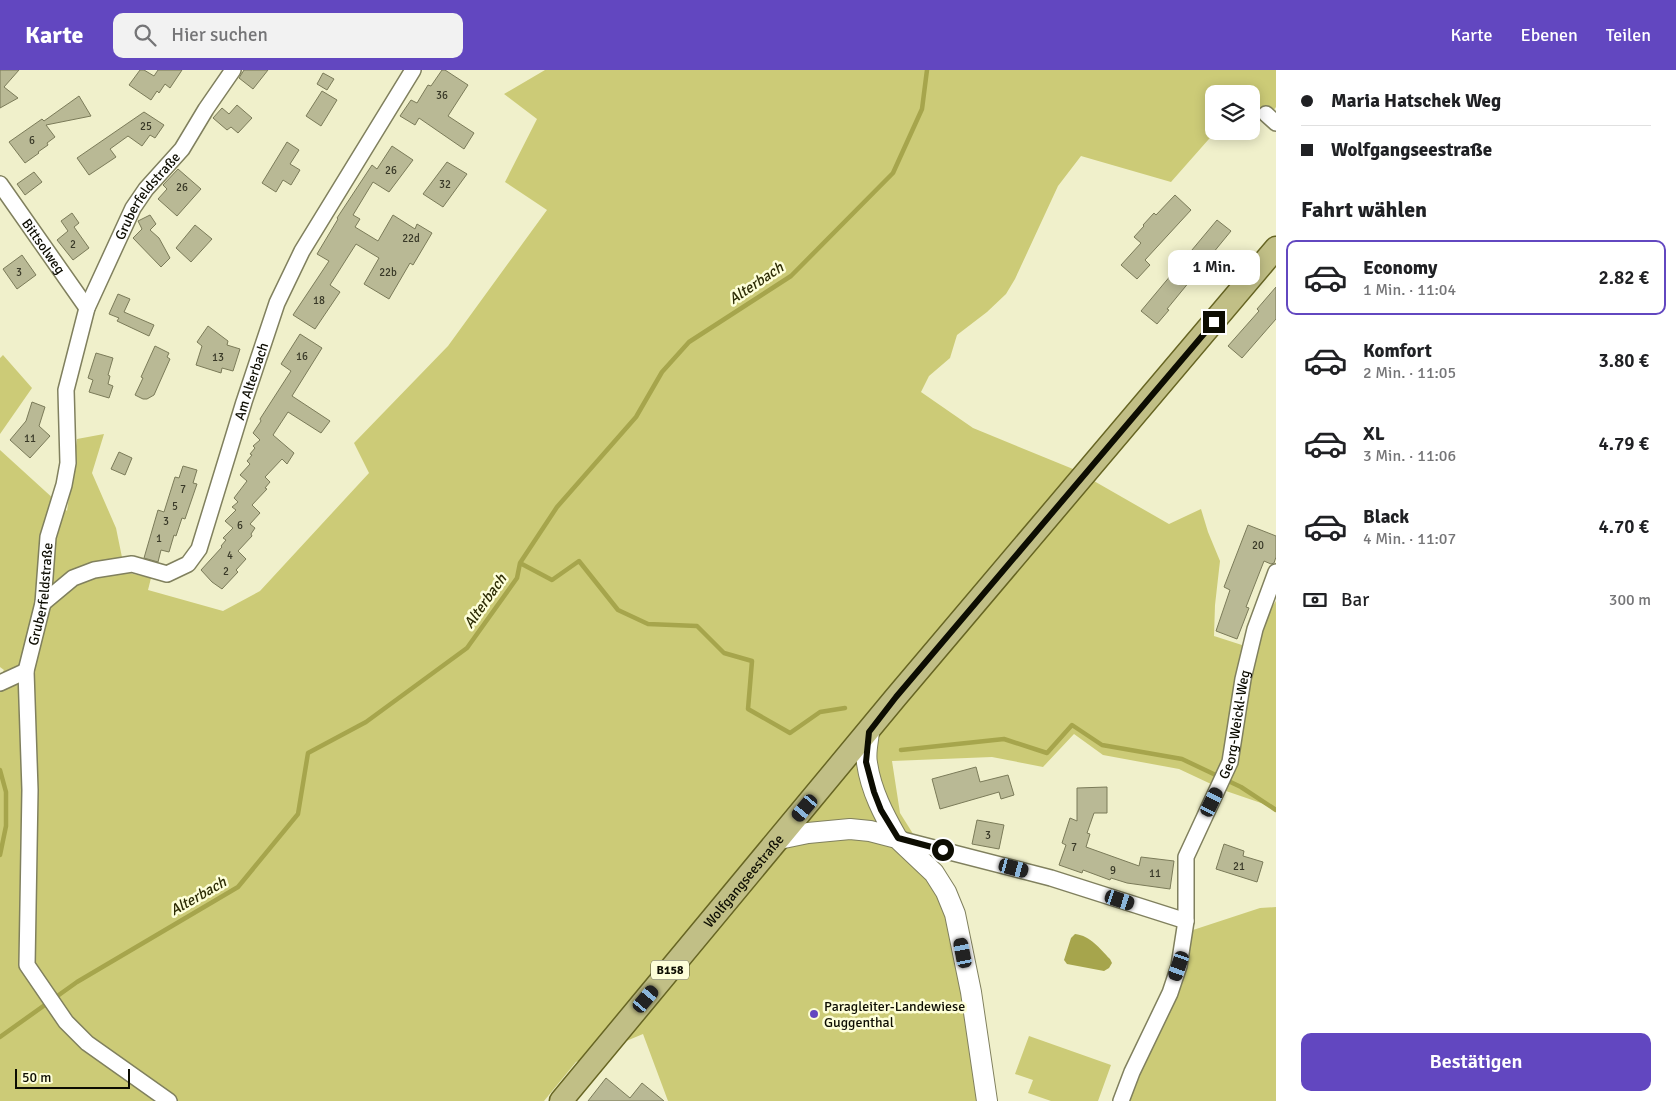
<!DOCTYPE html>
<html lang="de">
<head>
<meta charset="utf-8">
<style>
	body { margin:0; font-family:Signika,sans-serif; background:#f2f2f2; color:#202124; height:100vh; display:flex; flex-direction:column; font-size:19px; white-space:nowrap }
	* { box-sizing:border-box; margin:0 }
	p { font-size:16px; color:#757577 }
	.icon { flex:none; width:28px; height:28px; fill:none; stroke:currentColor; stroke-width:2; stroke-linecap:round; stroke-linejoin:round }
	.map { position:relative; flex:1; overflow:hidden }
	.drawer { display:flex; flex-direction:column; background:#fff; width:400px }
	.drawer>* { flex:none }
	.top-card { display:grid; align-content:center; height:110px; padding:0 25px; background:#fff }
	.fabs { position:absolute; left:1205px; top:15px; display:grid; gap:10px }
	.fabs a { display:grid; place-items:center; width:55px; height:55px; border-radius:10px; background:#fff; box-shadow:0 2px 12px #0003; font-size:25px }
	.scale { position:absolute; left:15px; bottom:12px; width:115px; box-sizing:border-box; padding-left:5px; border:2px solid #0d0d02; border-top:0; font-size:14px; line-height:18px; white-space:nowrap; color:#0d0d02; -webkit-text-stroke:4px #fdfed8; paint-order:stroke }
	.end { position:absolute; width:22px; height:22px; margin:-11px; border:6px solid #0d0d02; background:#fff; box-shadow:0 0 0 2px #fff }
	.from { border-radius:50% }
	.bubble { position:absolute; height:35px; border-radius:10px; background:#fff; box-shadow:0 2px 12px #0003; font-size:16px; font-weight:600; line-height:35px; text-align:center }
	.car { position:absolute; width:15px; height:30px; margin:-15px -8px; border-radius:6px; box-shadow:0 0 4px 1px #0007; background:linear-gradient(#222 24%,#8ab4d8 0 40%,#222 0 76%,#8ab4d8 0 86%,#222 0) }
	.top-card b { display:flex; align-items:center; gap:18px; height:48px; font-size:19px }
	.top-card b+b { border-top:1px solid #e0e0e0 }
	.top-card i { width:12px; height:12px; background:#202124 }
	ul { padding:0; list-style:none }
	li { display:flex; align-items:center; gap:15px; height:75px; margin:0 10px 8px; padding:0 15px; border:2px solid transparent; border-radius:10px }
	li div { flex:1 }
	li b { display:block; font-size:19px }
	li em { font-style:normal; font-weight:600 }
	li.current { border-color:#6247c0 }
	li>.icon { width:45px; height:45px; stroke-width:1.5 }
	h2 { padding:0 25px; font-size:22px; line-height:60px }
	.pay { display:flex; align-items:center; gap:12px; height:55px; padding:0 25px; font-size:19px }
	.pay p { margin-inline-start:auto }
	.button { display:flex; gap:10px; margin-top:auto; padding:10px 25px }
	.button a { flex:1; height:58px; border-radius:10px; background:#6247c0; color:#fff; font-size:20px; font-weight:600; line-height:58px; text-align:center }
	header { display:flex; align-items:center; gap:30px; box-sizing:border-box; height:70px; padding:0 25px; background:#6247c0; color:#fff }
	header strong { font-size:24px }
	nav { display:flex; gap:28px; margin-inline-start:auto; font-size:18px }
	.search { width:350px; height:45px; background:#f2f2f2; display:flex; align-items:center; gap:12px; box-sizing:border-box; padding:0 18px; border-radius:10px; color:#757577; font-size:19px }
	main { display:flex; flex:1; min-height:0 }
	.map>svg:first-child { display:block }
	.green { fill:#cccb77 }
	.water { fill:#a6a54c }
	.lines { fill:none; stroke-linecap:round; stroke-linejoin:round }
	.stream { stroke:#a6a54c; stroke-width:4.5 }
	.building { fill:#b9b995; stroke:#7b7b59 }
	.minor-casing { stroke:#80805e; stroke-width:18 }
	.secondary-casing { stroke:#80805e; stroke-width:22 }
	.primary-casing { stroke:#676523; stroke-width:25 }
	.minor { stroke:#fff; stroke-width:15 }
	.secondary { stroke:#fff; stroke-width:20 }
	.primary { stroke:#c1bf86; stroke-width:22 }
	.route { stroke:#0d0d02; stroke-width:6 }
	.poi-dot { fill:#6247c0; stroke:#fdfed8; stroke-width:2 }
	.labels { text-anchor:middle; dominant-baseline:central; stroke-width:5; stroke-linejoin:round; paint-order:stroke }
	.number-label { font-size:11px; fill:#383827 }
	.shield { fill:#fdfed8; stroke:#555542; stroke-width:1 }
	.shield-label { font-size:12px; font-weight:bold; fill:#0d0d02 }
	.street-label { font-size:14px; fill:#0d0d02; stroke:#fdfed8 }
	.poi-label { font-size:14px; fill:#0d0d02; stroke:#fdfed8; text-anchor:start }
	.water-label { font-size:15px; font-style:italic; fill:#2d2c04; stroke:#fdfed8 }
</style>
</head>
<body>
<header>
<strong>Karte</strong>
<div class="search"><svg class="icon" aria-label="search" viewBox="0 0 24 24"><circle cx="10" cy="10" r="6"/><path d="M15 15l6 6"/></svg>Hier suchen</div>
<nav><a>Karte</a><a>Ebenen</a><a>Teilen</a></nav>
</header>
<main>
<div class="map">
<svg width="1276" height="1031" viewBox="0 0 1276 1031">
	<rect width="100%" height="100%" fill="#f0f0cb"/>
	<path class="green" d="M 545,0 L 1276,0 L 1276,37 L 1273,41 L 1251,37 L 1251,24 L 1214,24 L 1214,61 L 1216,61 L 1171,112 L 1081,86 L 1058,116 L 1015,209 L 1006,224 L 987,242 L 957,265 L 950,288 L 929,306 L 921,322 L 973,358 L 1073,399 L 1169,454 L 1201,439 L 1208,462 L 1220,491 L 1215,535 L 1214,566 L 1245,576 L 1276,531 L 1276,738 L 1226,721 L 1179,699 L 1103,685 L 1074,664 L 1043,697 L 992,687 L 892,691 L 900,743 L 960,839 L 992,1031 L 668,1031 L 643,964 L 576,992 L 544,1031 L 0,1031 L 0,606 L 4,600 L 0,597 L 0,380 L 67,441 L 77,369 L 104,364 L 92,403 L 116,458 L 125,502 L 151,508 L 148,520 L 223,541 L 260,521 L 369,403 L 354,373 L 448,276 L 547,140 L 505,112 L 537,49 L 504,24 Z
		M 3,285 L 32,318 L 0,364 L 0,288 Z
		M 1276,837 L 1276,1031 L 1120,1031 L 1193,860 L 1260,838 Z
		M 1029,966 L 1111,995 L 1098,1031 L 1051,1031 L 1028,1023 L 1033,1010 L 1015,1004 Z"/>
	<path class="water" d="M 1075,864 C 1091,866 1099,878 1110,889 L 1112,893 L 1109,898 L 1104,901 L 1067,894 L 1064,890 L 1071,868 Z"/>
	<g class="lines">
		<path class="stream" d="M 520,493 L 552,510 L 579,491 L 618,540 L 648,554 L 697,556 L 724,583 L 752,591 L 748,639 L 790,663 L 820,642 L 845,638
			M 901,680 L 1004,669 L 1047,683 L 1072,655 L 1102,675 L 1182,689 L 1241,717 L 1276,740
			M 0,700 L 6,722 L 6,756 L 0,785
			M 0,967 L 77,912 L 238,817 L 298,744 L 308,683 L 366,652 L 467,578 L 517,508 L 520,493 L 557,437 L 636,347 L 662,302 L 689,272 L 791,206 L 893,103 L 922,39 L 927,0"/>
	</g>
	<path class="building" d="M 0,0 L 19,0 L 4,17 L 18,28 L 0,38 Z
		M 140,0 L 144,0 L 154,6 L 158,0 L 182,0 L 170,18 L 165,14 L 159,23 L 157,21 L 151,30 L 129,15 Z
		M 244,0 L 268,0 L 253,19 L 239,8 Z
		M 442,0 L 445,0 L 468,15 L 448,46 L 474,63 L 464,79 L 419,48 L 415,55 L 400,46 L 411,30 L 417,33 L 428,15 L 431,16 Z
		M 323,3 L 334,9 L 327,20 L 317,14 Z
		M 322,21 L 337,30 L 321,56 L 306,46 Z
		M 79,26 L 91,46 L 46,55 L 55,67 L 47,73 L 48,75 L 38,82 L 39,83 L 25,93 L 9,72 L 42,49 L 44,51 Z
		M 237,35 L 252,48 L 238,63 L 231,57 L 227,60 L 213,48 L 222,38 L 229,44 Z
		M 144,42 L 164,55 L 155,68 L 150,65 L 142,76 L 128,66 L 110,79 L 116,87 L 89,105 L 77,88 Z
		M 287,72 L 299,80 L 290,94 L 300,100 L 291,115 L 283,110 L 276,122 L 262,113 Z
		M 392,76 L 413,90 L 389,122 L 373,112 L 353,145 L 360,149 L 355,157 L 378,171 L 393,145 L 415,159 L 417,154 L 432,163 L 413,195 L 410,193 L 389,229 L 364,214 L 379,188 L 356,174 L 330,215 L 340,222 L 315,259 L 293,245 L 329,191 L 317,184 L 338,149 L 337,148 L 372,95 L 377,99 Z
		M 447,92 L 467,104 L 443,137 L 423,124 Z
		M 178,99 L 201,119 L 177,146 L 158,129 L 167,119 L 163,115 Z
		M 34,102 L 42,112 L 25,125 L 17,114 Z
		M 1175,125 L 1191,140 L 1145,190 L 1150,195 L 1137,209 L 1121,195 L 1141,173 L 1134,167 L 1144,156 L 1143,155 L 1154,143 L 1156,145 Z
		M 72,143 L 79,153 L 74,157 L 89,178 L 73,190 L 57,170 L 68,161 L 61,151 Z
		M 150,145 L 156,154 L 150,160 L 159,168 L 170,188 L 161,197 L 133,168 L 142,159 L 138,151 Z
		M 1217,150 L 1231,161 L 1167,239 L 1169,240 L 1157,254 L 1141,241 Z
		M 195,155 L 212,169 L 191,192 L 176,178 Z
		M 22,185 L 36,205 L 17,219 L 3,199 Z
		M 1276,217 L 1276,249 L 1242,288 L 1228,276 L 1259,241 L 1257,239 Z
		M 118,224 L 130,229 L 124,242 L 154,255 L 149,266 L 117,251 L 119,248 L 109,244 Z
		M 208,256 L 228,271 L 227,275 L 240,279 L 233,301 L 222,298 L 221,303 L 196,295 L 202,276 L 197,272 Z
		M 300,264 L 322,278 L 292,326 L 330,351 L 321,363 L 288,342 L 273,365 L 294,383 L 287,394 L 282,389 L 265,407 L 270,412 L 265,418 L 267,419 L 252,435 L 260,443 L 250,454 L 255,458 L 251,464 L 252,466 L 238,481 L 246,489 L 236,500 L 238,502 L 222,519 L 212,512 L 201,500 L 222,477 L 221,476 L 226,470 L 223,468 L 233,458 L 225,451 L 236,440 L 232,437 L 238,432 L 234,428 L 247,411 L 240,405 L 250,394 L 247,391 L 252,385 L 250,384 L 255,378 L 253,376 L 260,370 L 253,363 L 261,351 L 260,349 L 291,301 L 281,294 Z
		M 155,276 L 169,283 L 167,287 L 170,289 L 154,325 L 147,329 L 143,329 L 135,325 L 143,308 L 141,307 Z
		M 96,283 L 113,288 L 108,305 L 110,306 L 108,314 L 113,316 L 109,328 L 89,322 L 93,310 L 88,308 Z
		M 32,332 L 45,337 L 39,356 L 50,366 L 30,388 L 10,370 L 26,351 Z
		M 119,382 L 132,388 L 125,405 L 111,399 Z
		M 183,396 L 197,400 L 193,413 L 197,414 L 185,449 L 182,448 L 176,466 L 174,465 L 169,482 L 161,480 L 158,492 L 144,488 L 158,440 L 164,442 L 175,407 L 179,408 Z
		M 1248,455 L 1276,466 L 1276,487 L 1274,493 L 1271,494 L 1264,491 L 1246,537 L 1249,538 L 1237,569 L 1216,561 L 1230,520 L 1224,517 Z
		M 976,697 L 980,712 L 1008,705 L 1014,725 L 1001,729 L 999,722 L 940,739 L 932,709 Z
		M 1107,717 L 1107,743 L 1094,743 L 1087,763 L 1090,764 L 1086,777 L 1139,796 L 1141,787 L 1174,791 L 1170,819 L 1127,813 L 1111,808 L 1110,810 L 1083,800 L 1082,803 L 1059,795 L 1066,775 L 1062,773 L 1070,748 L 1077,751 L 1077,718 Z
		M 977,750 L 1004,755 L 999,779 L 972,774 Z
		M 1224,774 L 1244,781 L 1243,786 L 1263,792 L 1257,812 L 1216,799 Z
		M 606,1008 L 630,1028 L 642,1013 L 664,1031 L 588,1031 Z"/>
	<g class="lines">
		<defs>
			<g id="minor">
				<path d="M 1266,44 L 1276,53"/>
				<path id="s1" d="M 0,114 L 87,238"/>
				<path id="s2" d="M 43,533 L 73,508 L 94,500 L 132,494 L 167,504 L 188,494 L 199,479 L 244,332 L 277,233 L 302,181 L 413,0"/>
				<path d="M 0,613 L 26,601"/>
				<path d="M 899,769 L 1051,808 L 1186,851"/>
				<path id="s3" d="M 169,1031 L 87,973 L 66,952 L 27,895 L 30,720 L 26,601 L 43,533 L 48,467 L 64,415 L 68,393 L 66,320 L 87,238 L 133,138 L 146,119 L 182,79 L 206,39 L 233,0"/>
				<path id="s4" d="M 1121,1031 L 1132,1002 L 1170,923 L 1179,896 L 1186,851 L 1186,787 L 1230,692 L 1243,609 L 1255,559 L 1276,502"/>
			</g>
			<path id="secondary" d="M 869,662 C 868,672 865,683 867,693 C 871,721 884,745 897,768
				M 779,769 L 808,763 L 850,759 L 870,761 L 897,768 L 934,803 L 946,822 L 955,844 L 971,922 L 987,1031"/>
			<g id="primary">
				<path id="s5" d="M 561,1031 L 896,627 L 1276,178"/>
			</g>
		</defs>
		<use href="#minor" class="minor-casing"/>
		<use href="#secondary" class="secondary-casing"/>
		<use href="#primary" class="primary-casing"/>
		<use href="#minor" class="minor"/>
		<use href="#secondary" class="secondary"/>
		<use href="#primary" class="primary"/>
	</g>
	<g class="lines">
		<path class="route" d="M 943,780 L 898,768 L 881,740 L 874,722 L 866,692 L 869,662 L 896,627 L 1214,252"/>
	</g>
	<circle class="poi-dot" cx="814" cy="944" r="5"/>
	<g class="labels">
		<g class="number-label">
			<text x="442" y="25">36</text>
			<text x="146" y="56">25</text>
			<text x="32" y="70">6</text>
			<text x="391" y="100">26</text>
			<text x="445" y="114">32</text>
			<text x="182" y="117">26</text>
			<text x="411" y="168">22d</text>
			<text x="73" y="174">2</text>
			<text x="19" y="202">3</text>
			<text x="388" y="202">22b</text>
			<text x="319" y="230">18</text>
			<text x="302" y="286">16</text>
			<text x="218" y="287">13</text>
			<text x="30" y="368">11</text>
			<text x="183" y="419">7</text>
			<text x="175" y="436">5</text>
			<text x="166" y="451">3</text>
			<text x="240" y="455">6</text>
			<text x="159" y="468">1</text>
			<text x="1258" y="475">20</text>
			<text x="230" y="485">4</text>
			<text x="226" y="501">2</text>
			<text x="988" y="765">3</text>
			<text x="1074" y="777">7</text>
			<text x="1239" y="796">21</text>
			<text x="1113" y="800">9</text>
			<text x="1155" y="803">11</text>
		</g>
		<rect class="shield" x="651" y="890.5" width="38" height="19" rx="4"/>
		<g class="shield-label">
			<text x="670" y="900">B158</text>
		</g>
		<g class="street-label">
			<text stroke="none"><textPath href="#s3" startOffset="992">Gruberfeldstraße</textPath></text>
			<text stroke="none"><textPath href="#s1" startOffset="76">Bittsolweg</textPath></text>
			<text stroke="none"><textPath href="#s2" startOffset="354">Am Alterbach</textPath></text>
			<text stroke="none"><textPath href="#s3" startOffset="572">Gruberfeldstraße</textPath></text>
			<text stroke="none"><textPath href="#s4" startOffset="399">Georg-Weickl-Weg</textPath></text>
			<text stroke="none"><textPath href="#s5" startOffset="286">Wolfgangseestraße</textPath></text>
		</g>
		<g class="poi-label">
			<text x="824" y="936">Paragleiter-Landewiese<tspan x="824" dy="16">Guggenthal</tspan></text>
		</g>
		<g class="water-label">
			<text transform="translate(756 213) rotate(-34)">Alterbach</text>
			<text transform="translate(485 531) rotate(-55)">Alterbach</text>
			<text transform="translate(198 826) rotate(-30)">Alterbach</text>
		</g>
	</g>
</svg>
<div class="fabs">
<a><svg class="icon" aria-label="layers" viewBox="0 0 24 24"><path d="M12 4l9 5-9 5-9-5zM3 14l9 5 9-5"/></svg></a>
</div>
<div class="scale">50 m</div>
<i class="end from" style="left:943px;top:780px"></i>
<i class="end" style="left:1214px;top:252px"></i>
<div class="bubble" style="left:1168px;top:180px;width:92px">1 Min.</div>
<i class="car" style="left:1212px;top:732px;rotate:26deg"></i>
<i class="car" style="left:805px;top:738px;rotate:220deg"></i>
<i class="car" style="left:1014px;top:798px;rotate:105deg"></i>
<i class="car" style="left:1120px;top:830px;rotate:108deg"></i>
<i class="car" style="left:963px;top:883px;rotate:349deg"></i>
<i class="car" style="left:1179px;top:896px;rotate:199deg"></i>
<i class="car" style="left:646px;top:929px;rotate:40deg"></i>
</div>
<section class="drawer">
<div class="top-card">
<b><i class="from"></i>Maria Hatschek Weg</b>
<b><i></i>Wolfgangseestraße</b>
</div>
<h2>Fahrt wählen</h2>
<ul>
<li class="current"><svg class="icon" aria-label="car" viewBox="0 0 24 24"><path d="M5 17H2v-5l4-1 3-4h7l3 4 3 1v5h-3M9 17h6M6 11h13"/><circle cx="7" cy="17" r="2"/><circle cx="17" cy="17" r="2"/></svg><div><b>Economy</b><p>1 Min. · 11:04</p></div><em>2.82 €</em></li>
<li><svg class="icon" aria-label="car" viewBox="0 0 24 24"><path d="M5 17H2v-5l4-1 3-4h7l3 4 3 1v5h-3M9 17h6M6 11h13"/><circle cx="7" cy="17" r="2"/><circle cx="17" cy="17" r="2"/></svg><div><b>Komfort</b><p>2 Min. · 11:05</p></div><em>3.80 €</em></li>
<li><svg class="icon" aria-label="car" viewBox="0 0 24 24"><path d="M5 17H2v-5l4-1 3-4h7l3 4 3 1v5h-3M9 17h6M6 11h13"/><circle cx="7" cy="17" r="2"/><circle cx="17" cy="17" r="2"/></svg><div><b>XL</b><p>3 Min. · 11:06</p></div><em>4.79 €</em></li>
<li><svg class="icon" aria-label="car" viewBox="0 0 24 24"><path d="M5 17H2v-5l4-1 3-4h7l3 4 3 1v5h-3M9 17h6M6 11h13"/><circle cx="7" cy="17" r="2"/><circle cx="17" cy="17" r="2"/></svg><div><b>Black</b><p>4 Min. · 11:07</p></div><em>4.70 €</em></li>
</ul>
<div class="pay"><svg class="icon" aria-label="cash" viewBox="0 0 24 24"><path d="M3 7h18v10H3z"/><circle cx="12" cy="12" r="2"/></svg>Bar<p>300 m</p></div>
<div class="button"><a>Bestätigen</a></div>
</section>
</main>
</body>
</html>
